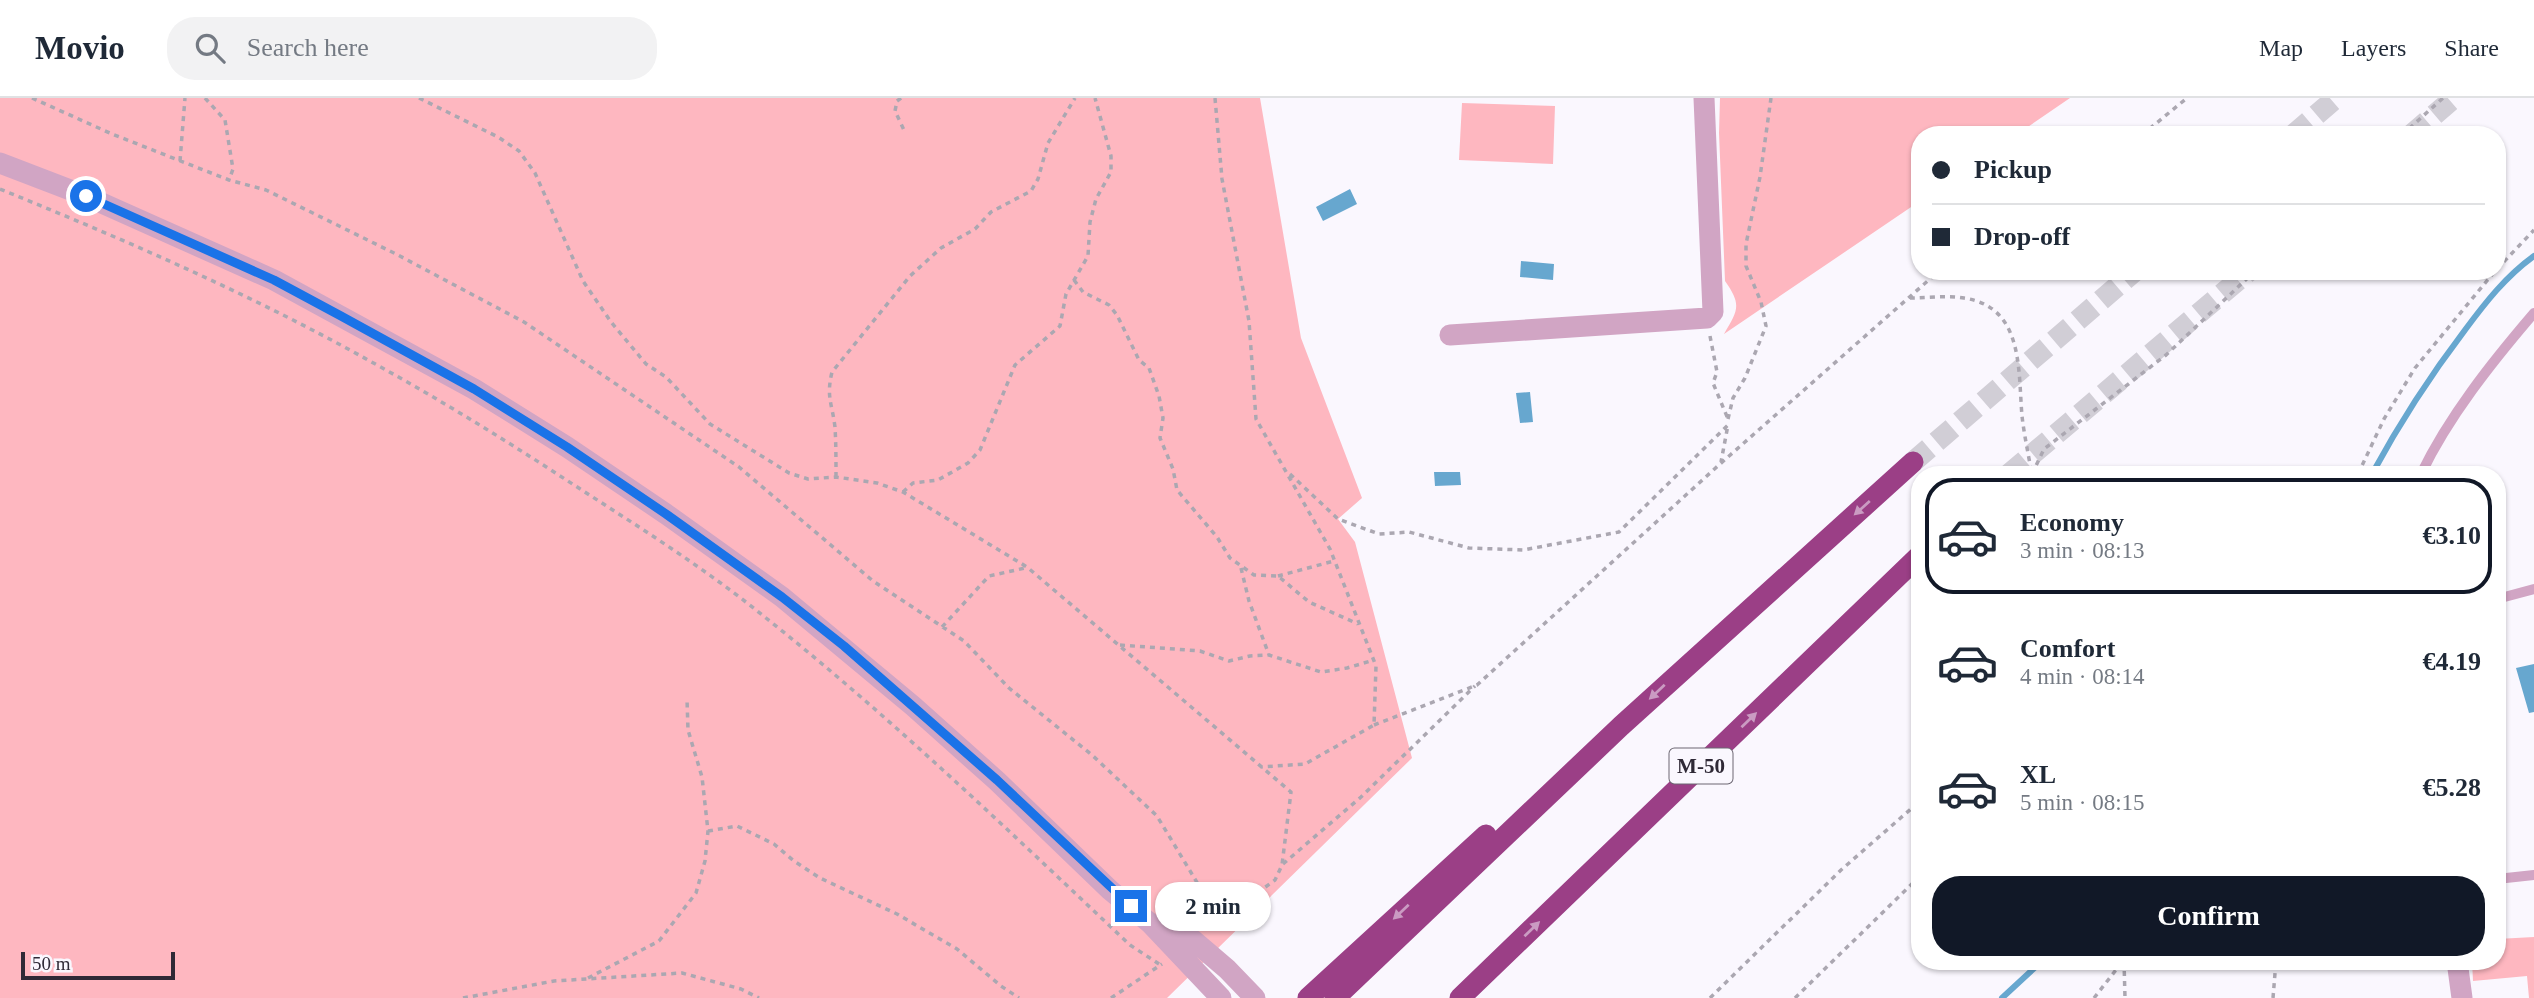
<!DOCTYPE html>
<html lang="en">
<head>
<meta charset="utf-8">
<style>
	body { margin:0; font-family:"Times New Roman",serif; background:#f2f2f3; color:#1f2937; height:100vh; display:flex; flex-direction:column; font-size:26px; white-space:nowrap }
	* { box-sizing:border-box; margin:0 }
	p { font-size:23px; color:#747a83 }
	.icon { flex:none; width:38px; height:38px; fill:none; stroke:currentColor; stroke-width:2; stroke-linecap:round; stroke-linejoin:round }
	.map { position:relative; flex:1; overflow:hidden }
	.details { position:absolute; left:1911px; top:368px; width:595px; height:504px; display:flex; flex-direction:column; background:#fff; border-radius:28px; box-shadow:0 2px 5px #0004 }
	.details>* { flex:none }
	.hud { position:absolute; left:1911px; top:28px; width:595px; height:154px; border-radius:28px; box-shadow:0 2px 5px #0004; display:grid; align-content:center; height:154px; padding:0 21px; background:#fff }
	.scale { position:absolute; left:21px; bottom:18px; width:154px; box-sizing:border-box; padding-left:7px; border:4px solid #2f2936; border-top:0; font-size:19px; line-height:24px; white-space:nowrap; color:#2f2936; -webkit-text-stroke:5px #faf7fe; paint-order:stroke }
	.end { position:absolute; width:32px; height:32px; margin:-16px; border:9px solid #1a73e8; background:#fff; box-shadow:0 0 0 4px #fff }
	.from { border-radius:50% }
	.bubble { position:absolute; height:49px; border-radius:24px; background:#fff; box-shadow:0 2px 5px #0004; font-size:23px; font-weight:800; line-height:49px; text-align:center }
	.hud b { display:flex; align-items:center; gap:24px; height:66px; font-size:26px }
	.hud b+b { border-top:2px solid #e0e1e3 }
	.hud i { width:18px; height:18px; background:#1f2937 }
	ul { padding:12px 0 0; list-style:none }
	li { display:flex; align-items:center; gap:21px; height:116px; margin:0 14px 10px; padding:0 7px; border:4px solid transparent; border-radius:28px }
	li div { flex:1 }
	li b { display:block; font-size:26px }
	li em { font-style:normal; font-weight:800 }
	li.current { border-color:#111827 }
	li>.icon { width:63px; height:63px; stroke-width:1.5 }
	.action { display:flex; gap:14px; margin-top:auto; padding:14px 21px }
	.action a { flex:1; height:80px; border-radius:28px; background:#111827; color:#fff; font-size:28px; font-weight:800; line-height:80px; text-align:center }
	header { display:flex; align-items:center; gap:42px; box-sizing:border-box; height:98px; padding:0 35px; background:#fff; border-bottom:2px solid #e0e1e3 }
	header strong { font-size:33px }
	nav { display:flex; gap:38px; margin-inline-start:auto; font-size:24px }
	.search { width:490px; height:63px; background:#f2f2f3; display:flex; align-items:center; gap:18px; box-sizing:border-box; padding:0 24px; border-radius:28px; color:#747a83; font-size:26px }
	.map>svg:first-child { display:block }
	.green { fill:#feb7c0 }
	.water { fill:#67a7cf }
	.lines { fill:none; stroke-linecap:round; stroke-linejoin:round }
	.stream { stroke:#67a7cf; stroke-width:6 }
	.motorway-tunnel { stroke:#d1ced6; stroke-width:21; stroke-dasharray:21 10; stroke-linecap:butt }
	.path { stroke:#aba7b1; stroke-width:3.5; stroke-dasharray:5 5; stroke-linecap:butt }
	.service { stroke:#d1a5c4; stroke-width:10 }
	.minor { stroke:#d1a5c4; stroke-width:21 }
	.motorway { stroke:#9b3f86; stroke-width:21 }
	.oneway { fill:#ca9bc2 }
	.route { stroke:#1a73e8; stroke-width:9 }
	.labels { text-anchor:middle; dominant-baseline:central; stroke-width:5; stroke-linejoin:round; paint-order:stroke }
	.shield { fill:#faf7fe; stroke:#6c6772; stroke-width:2 }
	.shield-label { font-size:21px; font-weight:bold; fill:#2f2936 }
</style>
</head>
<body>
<header>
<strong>Movio</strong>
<div class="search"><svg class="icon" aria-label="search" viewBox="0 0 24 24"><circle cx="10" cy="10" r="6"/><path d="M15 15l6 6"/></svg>Search here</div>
<nav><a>Map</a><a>Layers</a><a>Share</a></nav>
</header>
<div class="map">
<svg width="2534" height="900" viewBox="0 0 2534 900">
	<rect width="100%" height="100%" fill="#faf7fe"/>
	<path class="green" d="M 0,0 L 1260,0 L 1301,240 L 1362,400 L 1338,421 L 1355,444 L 1412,660 L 1167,900 L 0,900 Z
		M 1720,0 L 2070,0 L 2016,37 L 1920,37 L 1920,103 L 1724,236 C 1738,212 1742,207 1725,183 L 1719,35 Z
		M 1462,5 L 1555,8 L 1553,66 L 1459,62 Z
		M 2534,839 L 2534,900 L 2529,900 L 2527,878 L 2473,883 L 2472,863 L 2497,863 L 2497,841 Z"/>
	<path class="water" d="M 1350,91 L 1357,106 L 1323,123 L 1316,109 Z
		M 1521,163 L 1554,166 L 1553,182 L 1520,179 Z
		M 1530,294 L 1533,324 L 1520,325 L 1516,295 Z
		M 1460,374 L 1461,387 L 1435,388 L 1434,374 Z
		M 2534,566 L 2534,614 L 2529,615 L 2516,570 Z"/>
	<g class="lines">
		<path class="stream" d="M 2372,376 C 2399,326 2430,278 2465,232 C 2485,205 2506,178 2534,158
			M 2002,900 L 2042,863"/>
		<path class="motorway-tunnel" d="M 2293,37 L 2336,0
			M 2411,37 L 2454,0
			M 1913,364 L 2135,173
			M 2009,376 L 2249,173"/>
		<path class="path" d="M 32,0 L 112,36 L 229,82 L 266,92 L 396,156 L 524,224 L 739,369 L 873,483 L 964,543 L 1009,590 L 1092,657 L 1157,718 L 1219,821
			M 205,0 L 225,22 L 233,71 L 229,82
			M 419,0 L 498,39 L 519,53 L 535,75 L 583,183 L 611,224 L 646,266 L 666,279 L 710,326 L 789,375 L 808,381 L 836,379 L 877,385 L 903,394 L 1027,469 L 1291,694 L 1282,767 L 1275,782 L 1209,830
			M 901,0 L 897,3 L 895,13 L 904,32
			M 1215,0 L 1222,81 L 1249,223 L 1256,321 L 1330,451 L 1376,568 L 1374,627 L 1305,666 L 1261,669
			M 2142,37 L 2187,0
			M 2402,37 L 2443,0
			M 180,63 L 185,0
			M 0,91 C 125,142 250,196 368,262 C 439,301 507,343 574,387 C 639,429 706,471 766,520 C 894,622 1011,735 1130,847 L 1159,866
			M 2497,171 L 2534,132
			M 1074,182 L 1083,194 L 1109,207 L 1117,217 L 1139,262 L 1149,270 L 1159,298 L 1163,320 L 1160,340 L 1173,371 L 1177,392 L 1217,439 L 1230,460 L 1254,477 L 1278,478 L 1309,504 L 1358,526
			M 1910,200 C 1927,200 1947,197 1964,200 C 2024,209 2018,272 2022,318 C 2024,336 2028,354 2031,372
			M 1710,238 L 1717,274 L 1713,285 L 1728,321
			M 1728,321 L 1733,300 L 1745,280 L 1766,228 L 1761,204 L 1746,168 L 1746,146 L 1760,79 L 1771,0
			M 1290,376 L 1338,421 L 1379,436 L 1409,434 L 1469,450 L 1523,452 L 1619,434 L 1728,327 L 1721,364
			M 2032,376 L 2044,351 L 2166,257 L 2255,173
			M 2358,376 L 2384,321 L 2415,270 L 2495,173
			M 836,379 C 836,362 836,346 835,329 C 832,305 826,299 832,274 L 910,178 L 941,150 L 975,131 L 991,114 L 1031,93 L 1038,81 L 1048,45 L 1075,0
			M 903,394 L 913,385 L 938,382 L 968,365 L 980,352 L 1015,267 L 1060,228 L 1066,196 L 1088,158 L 1090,124 L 1096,101 L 1111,74 L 1111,58 L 1095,0
			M 1241,470 L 1249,503 L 1269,557
			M 1278,478 L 1334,463
			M 942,529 L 989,478 L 1025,470
			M 1120,547 L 1200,553 L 1229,563 L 1250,558 L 1269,557 L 1321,574 L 1347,570 L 1374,562
			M 1374,627 L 1477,587 L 1720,366 L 1939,173
			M 708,733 L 737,728 L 774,746 L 794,763 L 820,780 L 897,816 L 957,851 L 1001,888 L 1019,900
			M 1283,766 L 1361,699 L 1475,588
			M 2124,863 L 2125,900
			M 588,880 L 659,843 L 696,795 L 705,763 L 708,733 L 702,679 L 688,632 L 687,601
			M 463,900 L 554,883 L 682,875 L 741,891 L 759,900
			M 1111,900 L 1162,866
			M 1710,900 L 1841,772 L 1920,703
			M 1795,900 L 1920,778
			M 2094,900 L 2123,863
			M 2273,900 L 2276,863"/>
		<path class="service" d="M 2421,376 C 2449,318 2492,264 2534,215
			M 2497,501 L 2534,491
			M 2497,781 L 2534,777"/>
		<path class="minor" d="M 0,65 L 86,98 L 274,182 L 474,291 L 567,349 L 666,416 L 782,499 L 913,608 L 997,683 L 1110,792 L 1151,826 L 1221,900
			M 1450,237 L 1707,220 L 1713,214 L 1704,0
			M 1157,828 L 1193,842 L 1227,871 L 1255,900
			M 2457,863 L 2462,900"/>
		<path class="motorway" d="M 1308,900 L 1486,737
			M 1335,900 L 1621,628 L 1913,364
			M 1460,900 L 1920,457"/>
	</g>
	<defs><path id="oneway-solid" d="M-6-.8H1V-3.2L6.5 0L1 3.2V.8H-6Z" transform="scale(1.75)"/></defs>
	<g class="oneway">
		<use href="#oneway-solid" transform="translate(1862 410) rotate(138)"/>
		<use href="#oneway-solid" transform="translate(1657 594) rotate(137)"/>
		<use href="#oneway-solid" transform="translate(1749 622) rotate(-44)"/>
		<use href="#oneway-solid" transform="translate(1401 814) rotate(137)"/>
		<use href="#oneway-solid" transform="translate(1532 831) rotate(-44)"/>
	</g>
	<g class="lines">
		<path class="route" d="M 86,98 L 274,182 L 341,218 L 474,291 L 567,349 L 666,416 L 782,499 L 844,548 L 997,682 L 1131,808"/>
	</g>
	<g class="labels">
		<rect class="shield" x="1669.5" y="650.5" width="63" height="35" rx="5"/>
		<g class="shield-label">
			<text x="1701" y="668">M-50</text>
		</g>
	</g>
</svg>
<div class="scale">50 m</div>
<i class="end from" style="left:86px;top:98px"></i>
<i class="end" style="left:1131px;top:808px"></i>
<div class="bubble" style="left:1155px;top:784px;width:116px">2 min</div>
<div class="hud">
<b><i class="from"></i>Pickup</b>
<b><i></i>Drop-off</b>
</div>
<section class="details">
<ul>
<li class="current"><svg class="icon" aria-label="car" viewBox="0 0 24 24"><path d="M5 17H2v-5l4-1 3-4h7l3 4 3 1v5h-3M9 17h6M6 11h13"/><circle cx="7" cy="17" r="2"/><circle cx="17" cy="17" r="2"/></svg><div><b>Economy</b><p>3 min · 08:13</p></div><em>€3.10</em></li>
<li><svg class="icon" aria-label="car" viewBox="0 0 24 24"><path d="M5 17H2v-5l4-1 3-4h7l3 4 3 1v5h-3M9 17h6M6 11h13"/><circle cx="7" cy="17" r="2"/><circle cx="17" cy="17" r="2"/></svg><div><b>Comfort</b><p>4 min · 08:14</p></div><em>€4.19</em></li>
<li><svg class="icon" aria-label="car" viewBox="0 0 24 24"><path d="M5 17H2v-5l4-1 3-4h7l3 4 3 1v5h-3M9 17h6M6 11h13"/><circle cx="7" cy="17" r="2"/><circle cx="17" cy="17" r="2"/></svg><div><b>XL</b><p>5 min · 08:15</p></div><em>€5.28</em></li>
</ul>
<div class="action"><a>Confirm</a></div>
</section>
</div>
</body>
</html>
